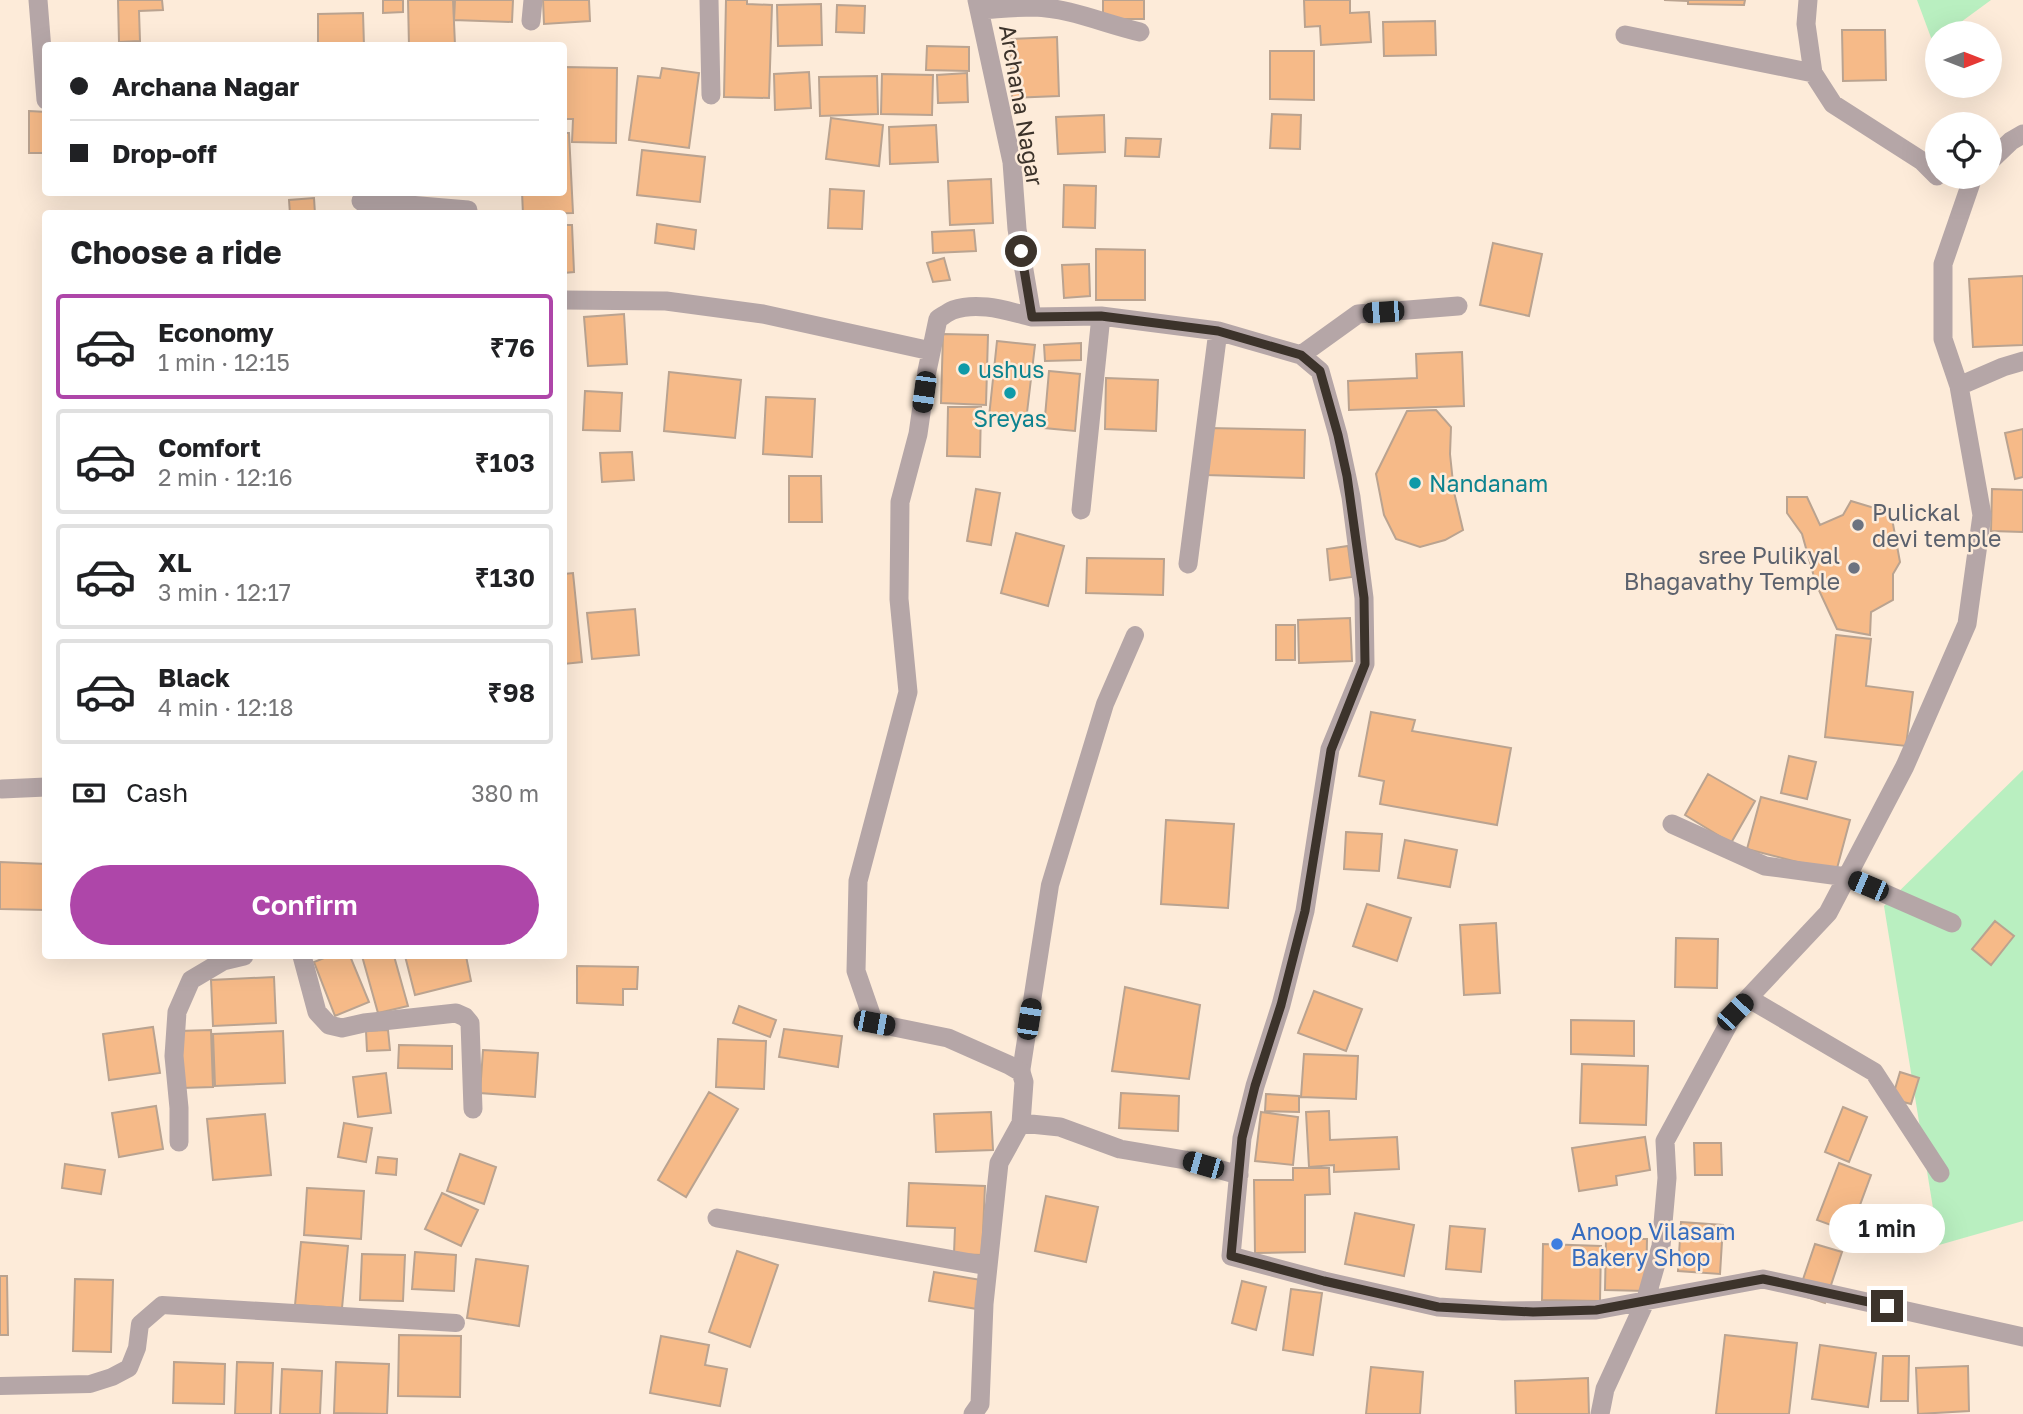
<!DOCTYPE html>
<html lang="en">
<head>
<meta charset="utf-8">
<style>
	body { margin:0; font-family:"Golos Text",sans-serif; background:#f2f2f2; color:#202124; height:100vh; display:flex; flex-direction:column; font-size:26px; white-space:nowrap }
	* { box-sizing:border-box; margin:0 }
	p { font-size:23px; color:#757577 }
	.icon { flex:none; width:38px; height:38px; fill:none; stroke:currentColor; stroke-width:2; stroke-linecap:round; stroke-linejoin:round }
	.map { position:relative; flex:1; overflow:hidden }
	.sheet { position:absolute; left:42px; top:210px; width:525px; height:749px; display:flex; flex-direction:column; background:#fff; border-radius:7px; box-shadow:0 7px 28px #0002 }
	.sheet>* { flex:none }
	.guide { position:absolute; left:42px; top:42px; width:525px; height:154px; border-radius:7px; box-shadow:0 7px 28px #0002; display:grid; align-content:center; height:154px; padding:0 28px; background:#fff }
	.needle { width:46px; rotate:90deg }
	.fabs { position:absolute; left:1925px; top:21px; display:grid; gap:14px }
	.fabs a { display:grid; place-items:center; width:77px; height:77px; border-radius:50%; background:#fff; box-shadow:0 7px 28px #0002; font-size:35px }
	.end { position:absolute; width:32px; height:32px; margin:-16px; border:9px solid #3c332b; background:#fff; box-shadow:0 0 0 4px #fff }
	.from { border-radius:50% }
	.bubble { position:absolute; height:49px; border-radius:24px; background:#fff; box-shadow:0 7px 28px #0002; font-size:23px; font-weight:600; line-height:49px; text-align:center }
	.car { position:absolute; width:21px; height:42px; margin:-21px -10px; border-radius:9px; box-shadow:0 0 5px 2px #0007; background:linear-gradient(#222 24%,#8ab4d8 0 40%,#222 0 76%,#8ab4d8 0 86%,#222 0) }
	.guide b { display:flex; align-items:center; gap:24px; height:66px; font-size:26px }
	.guide b+b { border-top:2px solid #e0e0e0 }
	.guide i { width:18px; height:18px; background:#202124 }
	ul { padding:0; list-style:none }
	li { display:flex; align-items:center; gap:21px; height:105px; margin:0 14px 10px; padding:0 14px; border:4px solid #e0e0e0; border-radius:7px }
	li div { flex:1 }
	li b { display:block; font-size:26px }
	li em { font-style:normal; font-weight:600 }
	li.selected { border-color:#ae46a9 }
	li>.icon { width:63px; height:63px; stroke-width:1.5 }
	h2 { padding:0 28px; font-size:32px; line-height:84px }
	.pay { display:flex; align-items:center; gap:18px; height:77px; padding:0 28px; font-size:26px }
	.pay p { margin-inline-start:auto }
	.cta { display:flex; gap:14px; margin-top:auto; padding:14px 28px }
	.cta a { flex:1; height:80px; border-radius:42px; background:#ae46a9; color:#fff; font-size:28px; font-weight:600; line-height:80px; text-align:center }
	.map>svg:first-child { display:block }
	.green { fill:#b9efc0 }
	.building { fill:#f6ba88; stroke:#baa390; stroke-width:2 }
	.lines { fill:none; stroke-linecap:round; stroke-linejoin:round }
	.service { stroke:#b5a6a7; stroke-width:18 }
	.minor { stroke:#b5a6a7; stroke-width:19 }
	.route { stroke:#3c332b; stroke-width:9 }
	.culture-dot { fill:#0f9aa8; stroke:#fdebd9; stroke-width:2.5 }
	.worship-dot { fill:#6b7280; stroke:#fdebd9; stroke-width:2.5 }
	.shop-dot { fill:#3f7fe0; stroke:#fdebd9; stroke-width:2.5 }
	.labels { text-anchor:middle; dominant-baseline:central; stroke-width:5; stroke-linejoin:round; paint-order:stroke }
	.street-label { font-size:23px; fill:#3c332b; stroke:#fdebd9 }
	.culture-label { font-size:23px; fill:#0d838f; stroke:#fdebd9; text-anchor:start }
	.worship-label { font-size:23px; fill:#5b616d; stroke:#fdebd9; text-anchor:start }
	.shop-label { font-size:23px; fill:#366cbe; stroke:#fdebd9; text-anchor:start }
</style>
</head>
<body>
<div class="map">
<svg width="2023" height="1414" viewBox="0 0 2023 1414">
	<rect width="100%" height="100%" fill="#fdebd9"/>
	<path class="green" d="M 1917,0 L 1991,0 L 1946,33 L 1937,33 L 1937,40 L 1933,43 Z
		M 2023,770 L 2023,1221 L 1939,1245 L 1884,906 Z"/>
	<path class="building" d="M 118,0 L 162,0 L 163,10 L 139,11 L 140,41 L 119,42 Z
		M 383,0 L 403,0 L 403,12 L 383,13 Z
		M 408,0 L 453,0 L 455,45 L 409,46 Z
		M 455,0 L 513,0 L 512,22 L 454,20 Z
		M 543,0 L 589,0 L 590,21 L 544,24 Z
		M 726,0 L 747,0 L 747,4 L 772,5 L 769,98 L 724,97 Z
		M 1103,0 L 1144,0 L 1144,19 L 1103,19 Z
		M 1304,0 L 1350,0 L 1350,13 L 1369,12 L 1371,42 L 1321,45 L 1320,26 L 1305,27 Z
		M 1664,0 L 1745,0 L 1744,5 L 1688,4 L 1688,1 Z
		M 821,4 L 822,45 L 778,46 L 777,5 Z
		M 837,5 L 865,6 L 864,33 L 836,32 Z
		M 363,13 L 364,46 L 318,46 L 318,14 Z
		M 1435,21 L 1436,55 L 1384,56 L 1383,22 Z
		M 1842,30 L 1885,30 L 1886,80 L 1843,81 Z
		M 1057,37 L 1059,96 L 1012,98 L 1010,39 Z
		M 927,46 L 969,47 L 969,71 L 926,70 Z
		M 1270,51 L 1314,51 L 1314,100 L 1270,99 Z
		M 564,67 L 617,68 L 616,143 L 572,142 L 573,119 L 564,119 Z
		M 662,68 L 699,73 L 689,148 L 629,140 L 638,76 L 660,78 Z
		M 809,72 L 811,108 L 775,110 L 774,74 Z
		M 967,73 L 968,102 L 938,103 L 937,75 Z
		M 882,74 L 933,75 L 932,115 L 881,114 Z
		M 877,76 L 878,114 L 820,116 L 819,77 Z
		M 29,111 L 46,112 L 46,153 L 29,153 Z
		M 1272,114 L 1301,115 L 1300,149 L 1270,148 Z
		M 1104,115 L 1105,152 L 1058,154 L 1056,117 Z
		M 831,118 L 883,125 L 879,166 L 826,159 Z
		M 936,125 L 938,162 L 890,164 L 889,127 Z
		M 564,133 L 569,133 L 573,213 L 523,214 L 522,192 L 564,192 Z
		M 1126,138 L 1161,139 L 1159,157 L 1125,156 Z
		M 642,150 L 705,157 L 700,202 L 637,195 Z
		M 991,179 L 993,223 L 950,225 L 948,181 Z
		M 1064,185 L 1096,186 L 1095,228 L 1063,227 Z
		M 830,189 L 864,191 L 862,229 L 828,228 Z
		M 314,198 L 315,214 L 290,214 L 289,200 Z
		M 657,224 L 696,230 L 694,249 L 655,243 Z
		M 564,225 L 572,225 L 574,272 L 564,273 Z
		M 974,230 L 976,251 L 933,253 L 932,232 Z
		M 1493,243 L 1542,254 L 1529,316 L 1480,305 Z
		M 1096,249 L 1145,250 L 1145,300 L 1096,300 Z
		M 944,258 L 950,280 L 933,282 L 927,263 Z
		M 1089,264 L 1090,296 L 1064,298 L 1062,265 Z
		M 2023,276 L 2023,345 L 1973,347 L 1969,279 Z
		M 624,314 L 627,364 L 588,366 L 584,317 Z
		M 943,334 L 988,335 L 986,405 L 941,403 Z
		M 997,341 L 1035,345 L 1026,421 L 989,417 Z
		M 1081,343 L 1081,360 L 1045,361 L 1044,345 Z
		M 1462,352 L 1464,406 L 1349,410 L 1348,381 L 1417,378 L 1416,354 Z
		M 1049,371 L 1080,374 L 1075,431 L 1044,428 Z
		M 669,372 L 741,380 L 735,438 L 664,431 Z
		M 1106,378 L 1158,380 L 1156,431 L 1105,429 Z
		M 585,391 L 622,393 L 620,431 L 583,430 Z
		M 766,397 L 815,399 L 812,457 L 763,454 Z
		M 948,407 L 981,407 L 980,457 L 947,456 Z
		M 1436,410 L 1451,427 L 1450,454 L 1454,492 L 1463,530 L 1445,540 L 1420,547 L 1396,539 L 1384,515 L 1376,474 L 1407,411 Z
		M 1207,428 L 1305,430 L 1304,478 L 1206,475 Z
		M 2023,429 L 2023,477 L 2015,479 L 2005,433 Z
		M 632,452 L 634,480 L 602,482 L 600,453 Z
		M 789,476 L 821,476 L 822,522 L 789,522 Z
		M 976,489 L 1000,493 L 991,545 L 967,541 Z
		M 1992,489 L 2023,490 L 2023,532 L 1991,531 Z
		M 1787,497 L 1807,497 L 1820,525 L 1843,515 L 1851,501 L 1891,513 L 1900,562 L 1893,574 L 1893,600 L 1871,612 L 1870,635 L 1837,629 L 1816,584 L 1802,534 L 1787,513 Z
		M 1016,533 L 1064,546 L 1048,606 L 1001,593 Z
		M 1348,546 L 1352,577 L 1330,580 L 1327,549 Z
		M 1087,558 L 1164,559 L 1163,595 L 1086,593 Z
		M 573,573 L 582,662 L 564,664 L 564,574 Z
		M 635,609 L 639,655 L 592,659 L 587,613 Z
		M 1350,618 L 1352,661 L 1299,663 L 1298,620 Z
		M 1276,625 L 1295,625 L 1295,660 L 1276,660 Z
		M 1836,635 L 1871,639 L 1866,686 L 1913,692 L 1906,746 L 1825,737 Z
		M 1371,712 L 1415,720 L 1412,731 L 1511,748 L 1497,825 L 1380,804 L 1384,781 L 1359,776 Z
		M 1789,756 L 1816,762 L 1807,799 L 1781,793 Z
		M 1708,774 L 1755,801 L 1731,843 L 1685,815 Z
		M 1761,797 L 1850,820 L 1836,872 L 1747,849 Z
		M 1166,820 L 1234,824 L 1228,908 L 1161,904 Z
		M 1346,832 L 1382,834 L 1379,871 L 1344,869 Z
		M 1405,840 L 1457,850 L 1450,887 L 1398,878 Z
		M 0,862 L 46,864 L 46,910 L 0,909 Z
		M 1367,904 L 1411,918 L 1397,961 L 1353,946 Z
		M 1995,921 L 2014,936 L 1991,965 L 1972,949 Z
		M 1496,923 L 1500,993 L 1464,995 L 1460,925 Z
		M 1676,938 L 1718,939 L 1717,988 L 1675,987 Z
		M 329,956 L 350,956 L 369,1002 L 335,1016 L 314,962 Z
		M 362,956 L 394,956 L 408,1006 L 378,1013 Z
		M 405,956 L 466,956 L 471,981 L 415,995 Z
		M 577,966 L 638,967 L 637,989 L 623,989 L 623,1005 L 577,1003 Z
		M 274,977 L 276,1023 L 213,1026 L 211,980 Z
		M 1125,987 L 1200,1005 L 1189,1079 L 1112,1071 Z
		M 1314,991 L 1362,1009 L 1346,1051 L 1298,1033 Z
		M 739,1006 L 776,1020 L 770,1037 L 733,1023 Z
		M 1571,1020 L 1634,1021 L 1634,1056 L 1571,1054 Z
		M 153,1027 L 160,1073 L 109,1080 L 103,1034 Z
		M 784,1029 L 842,1036 L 838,1067 L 779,1057 Z
		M 211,1030 L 213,1087 L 181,1088 L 179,1031 Z
		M 388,1030 L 390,1050 L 367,1051 L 366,1031 Z
		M 283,1031 L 285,1083 L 215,1086 L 213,1034 Z
		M 718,1039 L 766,1041 L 764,1089 L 716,1087 Z
		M 399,1045 L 452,1046 L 452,1069 L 398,1068 Z
		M 483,1050 L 538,1053 L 535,1097 L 480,1093 Z
		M 1304,1054 L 1358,1056 L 1356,1099 L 1301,1097 Z
		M 1582,1064 L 1648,1066 L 1646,1125 L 1580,1123 Z
		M 1900,1072 L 1919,1078 L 1911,1104 L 1892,1099 Z
		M 386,1073 L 391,1113 L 358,1117 L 353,1077 Z
		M 709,1092 L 738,1109 L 686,1197 L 658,1180 Z
		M 1121,1093 L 1179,1096 L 1178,1131 L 1119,1128 Z
		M 1266,1094 L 1299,1096 L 1299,1112 L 1265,1111 Z
		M 156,1106 L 163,1149 L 119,1157 L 112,1113 Z
		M 1843,1107 L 1867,1117 L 1849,1162 L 1825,1152 Z
		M 1329,1111 L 1330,1140 L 1397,1137 L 1399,1169 L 1334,1172 L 1334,1165 L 1309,1167 L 1306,1112 Z
		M 991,1112 L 993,1150 L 936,1152 L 934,1114 Z
		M 1261,1112 L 1298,1117 L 1293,1165 L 1255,1161 Z
		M 265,1114 L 271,1175 L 213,1180 L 207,1119 Z
		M 344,1123 L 372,1128 L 366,1162 L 338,1157 Z
		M 1645,1137 L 1650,1170 L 1616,1176 L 1617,1185 L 1579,1191 L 1572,1148 Z
		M 1694,1143 L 1721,1143 L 1722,1175 L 1695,1175 Z
		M 460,1154 L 496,1167 L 484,1204 L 447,1191 Z
		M 378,1157 L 397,1159 L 396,1175 L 376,1173 Z
		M 1839,1163 L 1871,1175 L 1850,1232 L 1817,1220 Z
		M 65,1164 L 105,1170 L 101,1194 L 62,1188 Z
		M 1293,1168 L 1329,1168 L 1330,1194 L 1305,1195 L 1305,1252 L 1255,1253 L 1254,1180 L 1293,1180 Z
		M 909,1183 L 985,1186 L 982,1255 L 954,1254 L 955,1228 L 907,1226 Z
		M 307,1188 L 364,1191 L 361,1239 L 304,1235 Z
		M 442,1193 L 478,1210 L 461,1246 L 425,1229 Z
		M 1046,1196 L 1098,1207 L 1086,1262 L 1035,1251 Z
		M 1355,1213 L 1414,1225 L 1404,1276 L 1345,1264 Z
		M 1681,1222 L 1723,1225 L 1720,1274 L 1678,1271 Z
		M 1450,1226 L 1485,1229 L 1481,1272 L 1446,1269 Z
		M 1606,1239 L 1647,1239 L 1646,1291 L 1605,1290 Z
		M 301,1242 L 348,1246 L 342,1308 L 295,1305 Z
		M 1543,1244 L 1601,1246 L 1600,1301 L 1542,1300 Z
		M 1815,1244 L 1842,1252 L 1825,1303 L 1798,1294 Z
		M 737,1251 L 778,1265 L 750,1347 L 709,1332 Z
		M 415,1252 L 456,1255 L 454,1291 L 412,1289 Z
		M 362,1254 L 405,1255 L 403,1301 L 360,1300 Z
		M 476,1259 L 528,1266 L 519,1326 L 467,1318 Z
		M 934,1272 L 981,1280 L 977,1309 L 929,1301 Z
		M 0,1276 L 7,1276 L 8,1335 L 0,1335 Z
		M 75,1279 L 113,1280 L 111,1352 L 73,1351 Z
		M 1242,1281 L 1266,1287 L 1256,1330 L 1232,1323 Z
		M 1291,1289 L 1322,1293 L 1313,1355 L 1283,1350 Z
		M 399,1335 L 461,1336 L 460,1397 L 398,1396 Z
		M 1725,1335 L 1797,1343 L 1789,1414 L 1716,1414 Z
		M 661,1336 L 709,1345 L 705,1365 L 727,1369 L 720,1406 L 650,1393 Z
		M 1820,1345 L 1876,1353 L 1868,1407 L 1812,1399 Z
		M 1883,1356 L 1909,1356 L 1908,1401 L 1881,1401 Z
		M 174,1362 L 225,1364 L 224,1404 L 173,1403 Z
		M 237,1362 L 273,1363 L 271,1414 L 235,1414 Z
		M 336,1362 L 389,1364 L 387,1414 L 334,1413 Z
		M 1968,1366 L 1969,1411 L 1918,1414 L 1916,1368 Z
		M 1371,1367 L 1423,1372 L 1420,1414 L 1366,1414 Z
		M 282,1369 L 322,1371 L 320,1414 L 280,1414 Z
		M 1588,1378 L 1589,1414 L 1516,1414 L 1515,1381 Z"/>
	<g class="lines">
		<path class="service" d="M 1021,1072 L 1050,885 L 1105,704 L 1135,635
			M 0,1386 L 90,1384 L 112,1377 L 129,1368 L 137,1348 L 140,1324 L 162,1305 L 456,1323"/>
		<path class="minor" d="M 38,0 L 46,100
			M 709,0 L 711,95
			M 977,0 L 1012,162 L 1017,229 L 1032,317 L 1101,316 L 1218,331 L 1301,355 L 1320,371 L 1338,435 L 1351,497 L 1364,598 L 1365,664 L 1330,749 L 1305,911 L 1281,1005 L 1255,1086 L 1242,1138 L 1231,1256 L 1324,1281 L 1438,1307 L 1503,1311 L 1596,1310 L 1763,1279 L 2023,1337
			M 1808,0 L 1806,24 L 1813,73 L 1833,104 L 1922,161 L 1937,176
			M 979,10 C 997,9 1016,7 1034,7 C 1070,8 1105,24 1140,32
			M 531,21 L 533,0
			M 1625,35 L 1813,73
			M 1990,161 L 2011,141 L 2023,134
			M 361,201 L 468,210 L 468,214
			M 564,300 L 666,301 L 763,314 L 931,351
			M 1301,355 L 1358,314 L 1458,306
			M 1959,386 L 2003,367 L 2023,361
			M 1081,510 L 1101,316
			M 1188,564 L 1218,331
			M 2,789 L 46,787
			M 1672,824 L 1765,866 L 1847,877 L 1952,923
			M 302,956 L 317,1012 L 329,1025 L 342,1028 L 364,1023 L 456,1013 L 465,1017 L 470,1023 L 473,1109
			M 1748,998 L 1874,1072 L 1940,1173
			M 1021,1123 L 1024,1082 L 1021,1072 L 1009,1065 L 948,1038 L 874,1023 L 856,971 L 858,881 L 908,692 L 899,599 L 900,502 L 918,434 L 927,371 L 938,319 C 943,316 948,312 953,310 C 979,301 1007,311 1032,317
			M 179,1142 L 179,1108 L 174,1056 L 177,1012 L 191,980 L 223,961 L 244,956
			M 717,1218 L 988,1266
			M 973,1414 L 980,1404 L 984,1304 L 999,1163 L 1021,1123 L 1060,1127 L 1120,1149 L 1185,1160 L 1239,1175
			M 1600,1414 L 1605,1389 L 1645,1302 L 1661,1246 L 1667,1178 L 1665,1141 L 1735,1012 L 1828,913 L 1905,766 L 1967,624 L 1982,515 L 1959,386 L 1943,339 L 1943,264 L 1973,177"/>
	</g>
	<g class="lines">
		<path class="route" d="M 1021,251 L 1032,317 L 1101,316 L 1218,331 L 1301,355 L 1320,371 L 1338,435 L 1347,476 L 1364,598 L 1365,664 L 1331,750 L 1305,911 L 1281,1005 L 1255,1086 L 1242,1138 L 1231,1256 L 1324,1281 L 1438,1307 L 1533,1312 L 1596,1310 L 1763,1279 L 1887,1306"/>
	</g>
	<g class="culture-dot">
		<circle cx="964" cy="369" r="7"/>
		<circle cx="1010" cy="393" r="7"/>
		<circle cx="1415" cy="483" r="7"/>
	</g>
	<g class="worship-dot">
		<circle cx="1858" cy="525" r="7"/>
		<circle cx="1854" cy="568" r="7"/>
	</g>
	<circle class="shop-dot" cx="1557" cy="1244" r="7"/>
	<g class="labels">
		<g class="street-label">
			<text transform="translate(1022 105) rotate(80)">Archana Nagar</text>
		</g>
		<g class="culture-label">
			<text x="978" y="369">ushus</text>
			<text x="1010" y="418" text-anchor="middle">Sreyas</text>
			<text x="1429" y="483">Nandanam</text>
		</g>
		<g class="worship-label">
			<text x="1872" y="512">Pulickal<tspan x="1872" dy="26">devi temple</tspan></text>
			<text x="1840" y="555" text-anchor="end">sree Pulikyal<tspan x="1840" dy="26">Bhagavathy Temple</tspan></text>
		</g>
		<g class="shop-label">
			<text x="1571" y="1231">Anoop Vilasam<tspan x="1571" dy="26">Bakery Shop</tspan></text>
		</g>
	</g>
</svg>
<div class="fabs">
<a><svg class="needle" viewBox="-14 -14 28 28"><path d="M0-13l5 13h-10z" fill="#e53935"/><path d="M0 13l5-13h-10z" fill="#757577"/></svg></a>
<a><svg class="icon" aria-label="locate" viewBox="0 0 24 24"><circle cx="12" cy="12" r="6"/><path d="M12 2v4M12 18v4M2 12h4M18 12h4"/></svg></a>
</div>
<i class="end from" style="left:1021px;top:251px"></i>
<i class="end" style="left:1887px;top:1306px"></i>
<div class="bubble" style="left:1829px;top:1204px;width:116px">1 min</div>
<i class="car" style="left:1383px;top:312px;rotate:266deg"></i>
<i class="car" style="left:924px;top:392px;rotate:188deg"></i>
<i class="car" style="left:1868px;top:886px;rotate:293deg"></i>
<i class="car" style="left:1735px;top:1012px;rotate:44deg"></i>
<i class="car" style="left:1029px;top:1019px;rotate:9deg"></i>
<i class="car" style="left:874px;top:1023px;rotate:101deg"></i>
<i class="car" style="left:1203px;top:1165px;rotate:286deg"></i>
<div class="guide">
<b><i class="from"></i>Archana Nagar</b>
<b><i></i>Drop-off</b>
</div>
<section class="sheet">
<h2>Choose a ride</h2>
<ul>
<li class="selected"><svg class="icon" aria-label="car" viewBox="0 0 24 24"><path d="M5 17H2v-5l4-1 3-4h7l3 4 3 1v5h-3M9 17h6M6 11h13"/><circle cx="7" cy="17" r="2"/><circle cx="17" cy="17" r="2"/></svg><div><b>Economy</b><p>1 min · 12:15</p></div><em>₹76</em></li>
<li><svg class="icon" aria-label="car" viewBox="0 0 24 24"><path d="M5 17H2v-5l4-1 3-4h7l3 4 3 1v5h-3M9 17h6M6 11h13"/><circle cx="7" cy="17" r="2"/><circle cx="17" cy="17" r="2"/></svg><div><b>Comfort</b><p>2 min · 12:16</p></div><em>₹103</em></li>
<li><svg class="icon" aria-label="car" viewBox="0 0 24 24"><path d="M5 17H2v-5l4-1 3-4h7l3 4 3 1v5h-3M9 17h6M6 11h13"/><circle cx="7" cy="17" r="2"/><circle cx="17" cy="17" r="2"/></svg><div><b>XL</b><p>3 min · 12:17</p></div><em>₹130</em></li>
<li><svg class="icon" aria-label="car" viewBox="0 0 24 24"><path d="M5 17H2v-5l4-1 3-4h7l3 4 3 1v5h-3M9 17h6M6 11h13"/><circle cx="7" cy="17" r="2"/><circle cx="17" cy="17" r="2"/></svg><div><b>Black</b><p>4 min · 12:18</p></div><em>₹98</em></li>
</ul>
<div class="pay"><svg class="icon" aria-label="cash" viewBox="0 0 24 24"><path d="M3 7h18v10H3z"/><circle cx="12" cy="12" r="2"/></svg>Cash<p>380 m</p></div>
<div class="cta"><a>Confirm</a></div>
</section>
</div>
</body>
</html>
